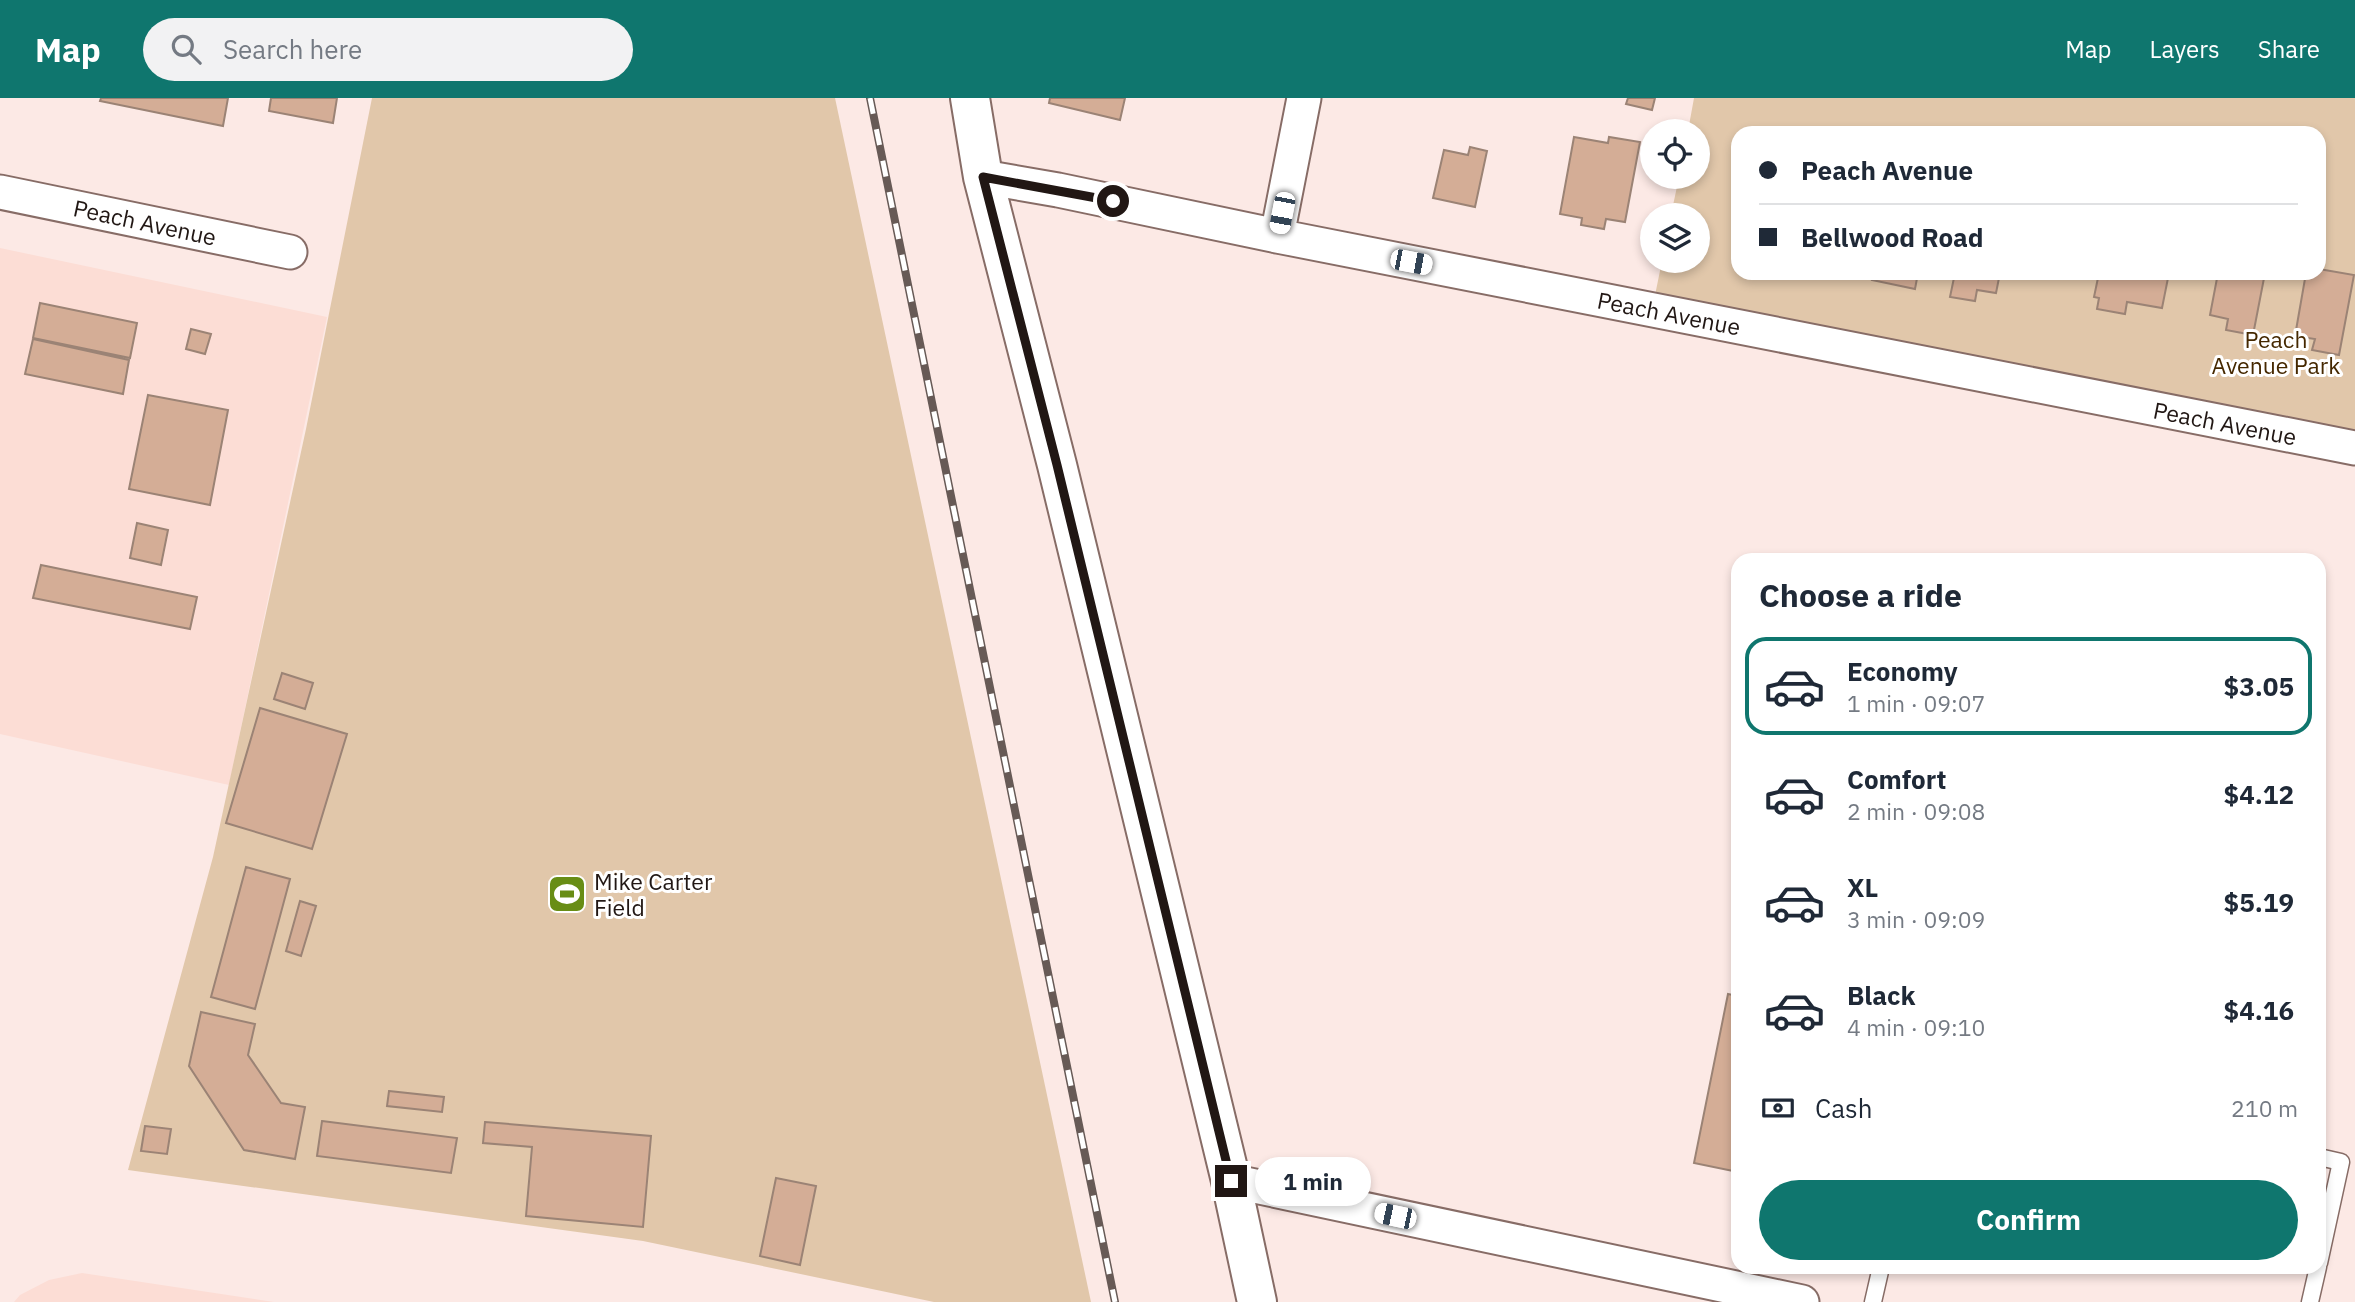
<!DOCTYPE html>
<html lang="en">
<head>
<meta charset="utf-8">
<style>
	body { margin:0; font-family:"IBM Plex Sans",sans-serif; background:#f2f2f3; color:#1f2937; height:100vh; display:flex; flex-direction:column; font-size:26px; white-space:nowrap }
	* { box-sizing:border-box; margin:0 }
	p { font-size:23px; color:#747a83 }
	.icon { flex:none; width:38px; height:38px; fill:none; stroke:currentColor; stroke-width:2; stroke-linecap:round; stroke-linejoin:round }
	.map { position:relative; flex:1; overflow:hidden }
	.drawer { position:absolute; left:1731px; top:455px; width:595px; height:721px; display:flex; flex-direction:column; background:#fff; border-radius:21px; box-shadow:0 4px 10px #0003 }
	.drawer>* { flex:none }
	.guide { position:absolute; left:1731px; top:28px; width:595px; height:154px; border-radius:21px; box-shadow:0 4px 10px #0003; display:grid; align-content:center; height:154px; padding:0 28px; background:#fff }
	.buttons { position:absolute; left:1640px; top:21px; display:grid; gap:14px }
	.buttons a { display:grid; place-items:center; width:70px; height:70px; border-radius:50%; background:#fff; box-shadow:0 4px 10px #0003; font-size:35px }
	.end { position:absolute; width:32px; height:32px; margin:-16px; border:9px solid #211714; background:#fff; box-shadow:0 0 0 4px #fff }
	.from { border-radius:50% }
	.bubble { position:absolute; height:49px; border-radius:24px; background:#fff; box-shadow:0 4px 10px #0003; font-size:23px; font-weight:700; line-height:49px; text-align:center }
	.car { position:absolute; width:21px; height:42px; margin:-21px -10px; border-radius:9px; box-shadow:0 0 5px 2px #0007; background:linear-gradient(#fff 24%,#345 0 40%,#fff 0 76%,#345 0 86%,#fff 0) }
	.guide b { display:flex; align-items:center; gap:24px; height:66px; font-size:26px }
	.guide b+b { border-top:2px solid #e0e1e3 }
	.guide i { width:18px; height:18px; background:#1f2937 }
	ul { padding:0; list-style:none }
	li { display:flex; align-items:center; gap:21px; height:98px; margin:0 14px 10px; padding:0 14px; border:4px solid transparent; border-radius:21px }
	li div { flex:1 }
	li b { display:block; font-size:26px }
	li em { font-style:normal; font-weight:700 }
	li.current { border-color:#0f766e }
	li>.icon { width:63px; height:63px; stroke-width:1.5 }
	h2 { padding:0 28px; font-size:32px; line-height:84px }
	.pay { display:flex; align-items:center; gap:18px; height:77px; padding:0 28px; font-size:26px }
	.pay p { margin-inline-start:auto }
	.primary-button { display:flex; gap:14px; margin-top:auto; padding:14px 28px }
	.primary-button a { flex:1; height:80px; border-radius:42px; background:#0f766e; color:#fff; font-size:28px; font-weight:700; line-height:80px; text-align:center }
	header { display:flex; align-items:center; gap:42px; box-sizing:border-box; height:98px; padding:0 35px; background:#0f766e; color:#fff }
	header strong { font-size:33px }
	nav { display:flex; gap:38px; margin-inline-start:auto; font-size:24px }
	.search { width:490px; height:63px; background:#f2f2f3; display:flex; align-items:center; gap:18px; box-sizing:border-box; padding:0 24px; border-radius:38px; color:#747a83; font-size:26px }
	.map>svg:first-child { display:block }
	.built { fill:#fcddd5 }
	.green { fill:#e1c7aa; fill-rule:evenodd }
	.building { fill:#d4ad96; stroke:#9b8375; stroke-width:2 }
	.lines { fill:none; stroke-linecap:round; stroke-linejoin:round }
	.lane-casing { stroke:#876c66; stroke-width:19 }
	.street-casing { stroke:#876c66; stroke-width:37 }
	.secondary-casing { stroke:#876c66; stroke-width:42 }
	.lane { stroke:#fff; stroke-width:16 }
	.street { stroke:#fff; stroke-width:33 }
	.secondary { stroke:#fff; stroke-width:38 }
	.rail-casing { stroke:#675a56; stroke-width:8 }
	.rail { stroke:#fff; stroke-width:5; stroke-dasharray:16; stroke-linecap:butt }
	.route { stroke:#211714; stroke-width:9 }
	.labels { text-anchor:middle; dominant-baseline:central; stroke-width:6; stroke-linejoin:round; paint-order:stroke }
	.street-label { font-size:23px; fill:#211714; stroke:#fff }
	.park-label { font-size:23px; fill:#452800; stroke:#fff }
	.poi-label { font-size:23px; fill:#211714; stroke:#fff; text-anchor:start }
</style>
</head>
<body>
<header>
<strong>Map</strong>
<div class="search"><svg class="icon" aria-label="search" viewBox="0 0 24 24"><circle cx="10" cy="10" r="6"/><path d="M15 15l6 6"/></svg>Search here</div>
<nav><a>Map</a><a>Layers</a><a>Share</a></nav>
</header>
<div class="map">
<svg width="2355" height="1204" viewBox="0 0 2355 1204">
	<rect width="100%" height="100%" fill="#fce9e5"/>
	<path class="built" d="M 0,150 L 327,219 L 229,687 L 0,636 Z
		M 82,1175 L 274,1204 L 14,1204 L 20,1197 L 49,1182 Z"/>
	<path class="green" d="M 372,0 L 835,0 L 1091,1204 L 934,1204 L 643,1143 L 128,1072 L 213,759 L 306,331 Z
		M 1694,0 L 2355,0 L 2355,350 L 1652,212 L 1662,163 L 1698,163 L 1698,117 L 1671,117 L 1679,79 L 1698,79 L 1698,33 L 1688,33 ZM 1738,35 L 2319,35 L 2319,175 L 1738,175 Z"/>
	<path class="building" d="M 101,0 L 228,0 L 223,28 L 100,3 Z
		M 271,0 L 337,0 L 333,25 L 269,13 Z
		M 1050,0 L 1125,0 L 1120,22 L 1049,5 Z
		M 1628,0 L 1655,0 L 1652,12 L 1626,6 Z
		M 1574,39 L 1608,45 L 1609,39 L 1640,44 L 1625,124 L 1606,121 L 1604,131 L 1581,127 L 1582,120 L 1560,116 Z
		M 1470,49 L 1487,53 L 1475,109 L 1433,100 L 1444,52 L 1468,57 Z
		M 2319,171 L 2354,177 L 2339,257 L 2312,252 L 2315,241 L 2295,238 L 2306,175 L 2319,175 Z
		M 1874,175 L 1918,175 L 1915,191 L 1872,182 Z
		M 1955,175 L 2000,175 L 1996,195 L 1977,192 L 1975,203 L 1950,199 Z
		M 2099,175 L 2169,175 L 2162,210 L 2127,204 L 2125,216 L 2097,211 L 2099,200 L 2094,199 Z
		M 2218,175 L 2265,175 L 2253,237 L 2226,232 L 2228,221 L 2210,217 Z
		M 40,205 L 137,225 L 130,260 L 33,240 Z
		M 191,231 L 211,236 L 205,256 L 186,251 Z
		M 33,241 L 129,262 L 123,296 L 25,276 Z
		M 148,297 L 228,312 L 210,407 L 129,391 Z
		M 137,425 L 168,432 L 161,467 L 130,460 Z
		M 41,467 L 197,499 L 190,531 L 33,500 Z
		M 282,575 L 313,585 L 305,611 L 274,601 Z
		M 260,610 L 347,636 L 312,751 L 226,725 Z
		M 246,769 L 290,781 L 255,911 L 211,899 Z
		M 300,803 L 316,808 L 301,858 L 286,853 Z
		M 1728,896 L 1738,898 L 1738,1074 L 1694,1065 Z
		M 201,914 L 255,926 L 248,957 L 281,1005 L 305,1009 L 295,1061 L 244,1052 L 189,968 Z
		M 389,993 L 444,999 L 442,1014 L 387,1008 Z
		M 322,1023 L 457,1040 L 451,1075 L 317,1058 Z
		M 485,1024 L 651,1038 L 643,1129 L 526,1118 L 532,1049 L 483,1045 Z
		M 145,1028 L 171,1031 L 167,1056 L 141,1053 Z
		M 776,1080 L 816,1088 L 800,1167 L 760,1158 Z"/>
	<g class="lines">
		<defs>
			<path id="lane" d="M 2319,1059 L 2341,1064 L 2319,1165
				M 1873,1204 L 1881,1169
				M 2310,1204 L 2318,1169"/>
			<path id="street" d="M 983,79 L 1058,92 L 1277,138 L 2355,350
				M 0,94 L 290,154
				M 1277,138 L 1304,0
				M 1231,1083 L 1802,1204"/>
			<path id="secondary" d="M 970,0 L 983,79 L 1057,367 L 1231,1083 L 1257,1204"/>
		</defs>
		<use href="#lane" class="lane-casing"/>
		<use href="#street" class="street-casing"/>
		<use href="#secondary" class="secondary-casing"/>
		<use href="#lane" class="lane"/>
		<use href="#street" class="street"/>
		<use href="#secondary" class="secondary"/>
		<defs>
			<path id="rail" d="M 870,0 L 1115,1204"/>
		</defs>
		<use href="#rail" class="rail-casing"/>
		<use href="#rail" class="rail"/>
	</g>
	<g class="lines">
		<path class="route" d="M 1113,103 L 983,79 L 1057,367 L 1231,1083"/>
	</g>
	<defs>
		<symbol id="stadium-square" viewBox="-11 -11 22 22"><rect x="-9" y="-9" width="18" height="18" rx="4" fill="#688d15" stroke="#fff"/><path d="M0-5a6.5 5 0 1 0 0 10a6.5 5 0 1 0 0-10ZM-3.5-1.8h7v3.6h-7Z" fill="#fff"/></symbol>
	</defs>
	<g fill-rule="evenodd">
		<use href="#stadium-square" x="545" y="774" width="44" height="44"/>
	</g>
	<g class="labels">
		<g class="street-label">
			<text transform="translate(145 124) rotate(12)">Peach Avenue</text>
			<text transform="translate(1669 215) rotate(11)">Peach Avenue</text>
			<text transform="translate(2225 325) rotate(11)">Peach Avenue</text>
		</g>
		<g class="park-label">
			<text x="2276" y="241">Peach<tspan x="2276" dy="26">Avenue Park</tspan></text>
		</g>
		<g class="poi-label">
			<text x="594" y="783">Mike Carter<tspan x="594" dy="26">Field</tspan></text>
		</g>
	</g>
</svg>
<div class="buttons">
<a><svg class="icon" aria-label="locate" viewBox="0 0 24 24"><circle cx="12" cy="12" r="6"/><path d="M12 2v4M12 18v4M2 12h4M18 12h4"/></svg></a>
<a><svg class="icon" aria-label="layers" viewBox="0 0 24 24"><path d="M12 4l9 5-9 5-9-5zM3 14l9 5 9-5"/></svg></a>
</div>
<i class="end from" style="left:1113px;top:103px"></i>
<i class="end" style="left:1231px;top:1083px"></i>
<div class="bubble" style="left:1255px;top:1059px;width:116px">1 min</div>
<i class="car" style="left:1282px;top:115px;rotate:191deg"></i>
<i class="car" style="left:1411px;top:164px;rotate:101deg"></i>
<i class="car" style="left:1395px;top:1118px;rotate:282deg"></i>
<div class="guide">
<b><i class="from"></i>Peach Avenue</b>
<b><i></i>Bellwood Road</b>
</div>
<section class="drawer">
<h2>Choose a ride</h2>
<ul>
<li class="current"><svg class="icon" aria-label="car" viewBox="0 0 24 24"><path d="M5 17H2v-5l4-1 3-4h7l3 4 3 1v5h-3M9 17h6M6 11h13"/><circle cx="7" cy="17" r="2"/><circle cx="17" cy="17" r="2"/></svg><div><b>Economy</b><p>1 min · 09:07</p></div><em>$3.05</em></li>
<li><svg class="icon" aria-label="car" viewBox="0 0 24 24"><path d="M5 17H2v-5l4-1 3-4h7l3 4 3 1v5h-3M9 17h6M6 11h13"/><circle cx="7" cy="17" r="2"/><circle cx="17" cy="17" r="2"/></svg><div><b>Comfort</b><p>2 min · 09:08</p></div><em>$4.12</em></li>
<li><svg class="icon" aria-label="car" viewBox="0 0 24 24"><path d="M5 17H2v-5l4-1 3-4h7l3 4 3 1v5h-3M9 17h6M6 11h13"/><circle cx="7" cy="17" r="2"/><circle cx="17" cy="17" r="2"/></svg><div><b>XL</b><p>3 min · 09:09</p></div><em>$5.19</em></li>
<li><svg class="icon" aria-label="car" viewBox="0 0 24 24"><path d="M5 17H2v-5l4-1 3-4h7l3 4 3 1v5h-3M9 17h6M6 11h13"/><circle cx="7" cy="17" r="2"/><circle cx="17" cy="17" r="2"/></svg><div><b>Black</b><p>4 min · 09:10</p></div><em>$4.16</em></li>
</ul>
<div class="pay"><svg class="icon" aria-label="cash" viewBox="0 0 24 24"><path d="M3 7h18v10H3z"/><circle cx="12" cy="12" r="2"/></svg>Cash<p>210 m</p></div>
<div class="primary-button"><a>Confirm</a></div>
</section>
</div>
</body>
</html>
